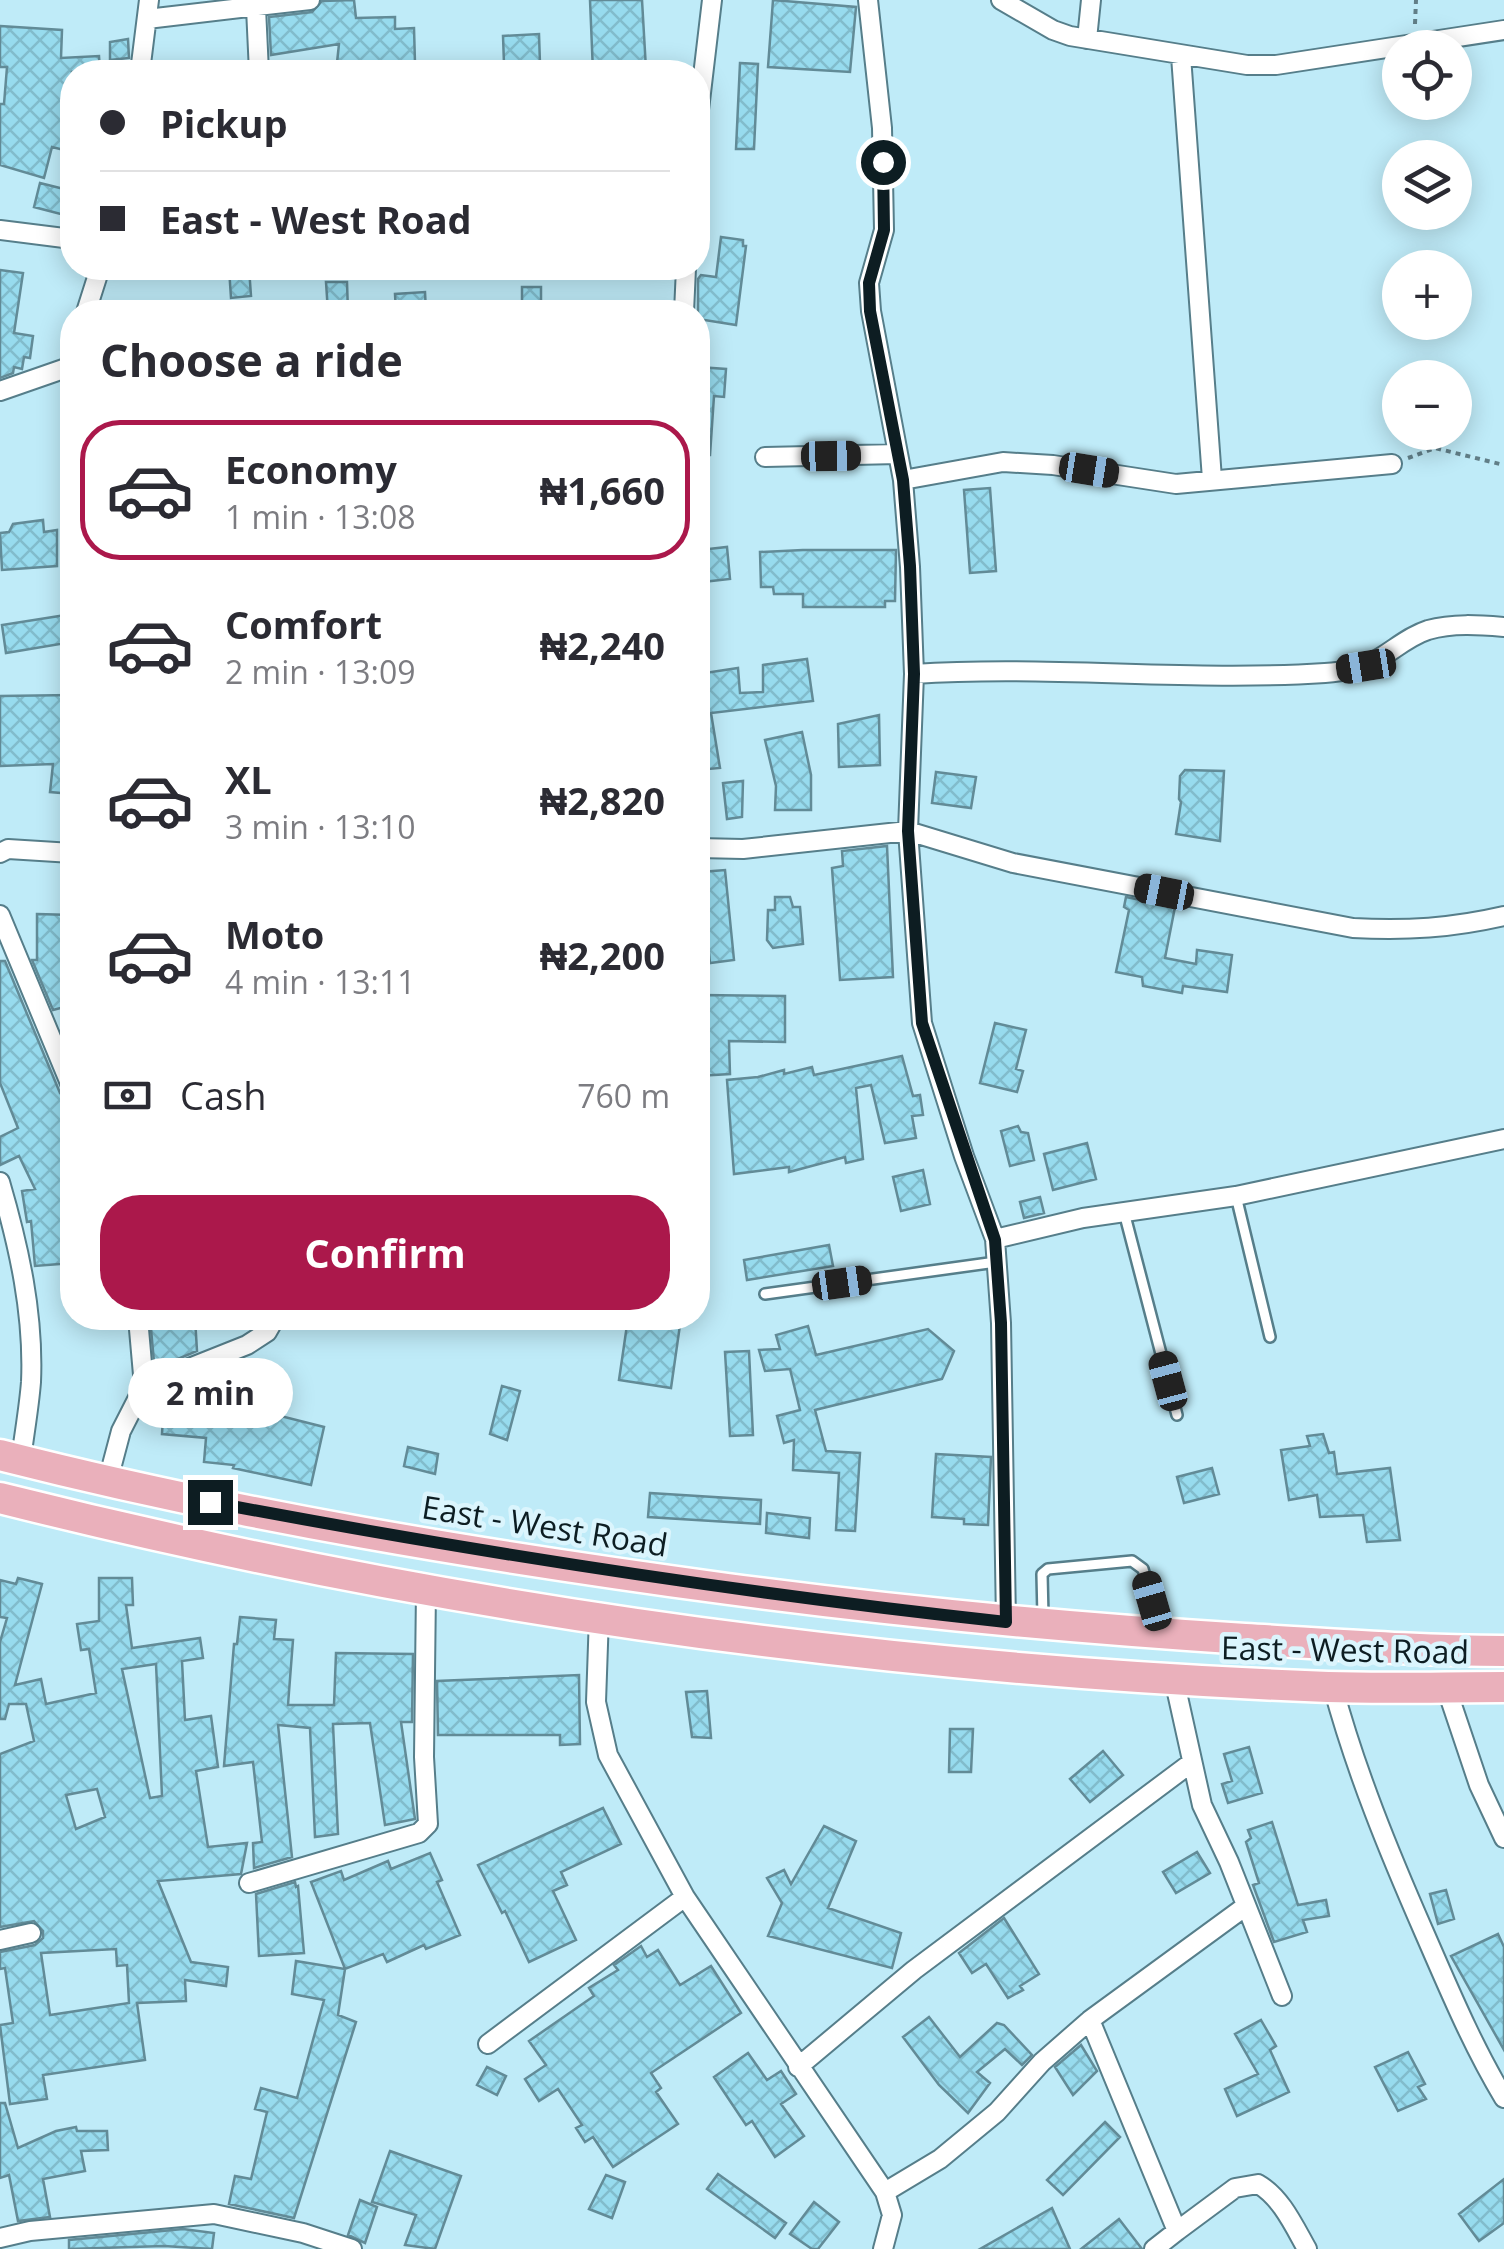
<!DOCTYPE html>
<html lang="en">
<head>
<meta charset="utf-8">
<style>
	body { margin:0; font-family:"Open Sans",sans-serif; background:#f2f2f3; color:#2b2b33; height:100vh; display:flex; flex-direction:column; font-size:38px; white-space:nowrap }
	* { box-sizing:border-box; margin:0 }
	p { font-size:32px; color:#7c7c81 }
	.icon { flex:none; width:55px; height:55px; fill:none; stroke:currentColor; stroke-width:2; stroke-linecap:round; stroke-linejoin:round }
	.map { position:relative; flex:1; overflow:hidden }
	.panel { position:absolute; left:60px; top:300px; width:650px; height:1030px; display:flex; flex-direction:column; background:#fff; border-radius:40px; box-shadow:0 5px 25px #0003 }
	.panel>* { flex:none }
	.hud { position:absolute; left:60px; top:60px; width:650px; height:220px; border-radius:40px; box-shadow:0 5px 25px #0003; display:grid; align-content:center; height:220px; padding:0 40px; background:#fff }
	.tools { position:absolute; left:1382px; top:30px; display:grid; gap:20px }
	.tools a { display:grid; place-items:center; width:90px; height:90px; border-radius:50%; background:#fff; box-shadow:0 5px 25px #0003; font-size:50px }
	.end { position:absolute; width:45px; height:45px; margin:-22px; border:12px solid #0d1d22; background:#fff; box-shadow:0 0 0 5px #fff }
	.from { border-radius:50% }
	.bubble { position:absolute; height:70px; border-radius:35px; background:#fff; box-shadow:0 5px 25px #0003; font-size:32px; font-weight:700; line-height:70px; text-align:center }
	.car { position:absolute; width:30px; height:60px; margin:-30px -15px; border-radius:12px; box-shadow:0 0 8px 2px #0007; background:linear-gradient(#222 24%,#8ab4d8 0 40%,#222 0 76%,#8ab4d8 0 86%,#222 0) }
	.hud b { display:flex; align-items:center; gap:35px; height:95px; font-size:38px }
	.hud b+b { border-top:2px solid #e1e1e2 }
	.hud i { width:25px; height:25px; background:#2b2b33 }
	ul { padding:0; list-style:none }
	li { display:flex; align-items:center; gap:30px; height:140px; margin:0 20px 15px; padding:0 20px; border:5px solid transparent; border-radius:40px }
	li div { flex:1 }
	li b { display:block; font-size:38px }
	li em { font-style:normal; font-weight:700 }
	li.current { border-color:#ab184b }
	li>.icon { width:90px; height:90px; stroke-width:1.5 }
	h2 { padding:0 40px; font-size:45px; line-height:120px }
	.pay { display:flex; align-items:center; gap:25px; height:110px; padding:0 40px; font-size:38px }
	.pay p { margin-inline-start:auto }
	.primary-button { display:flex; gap:20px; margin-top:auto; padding:20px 40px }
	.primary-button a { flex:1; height:115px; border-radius:40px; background:#ab184b; color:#fff; font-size:40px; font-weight:700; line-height:115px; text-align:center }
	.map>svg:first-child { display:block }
	.building { fill:url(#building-cross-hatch); stroke:#628b97; stroke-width:2.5; fill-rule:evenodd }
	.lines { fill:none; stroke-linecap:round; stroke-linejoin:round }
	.service-casing { stroke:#567e8a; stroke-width:14 }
	.minor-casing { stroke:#567e8a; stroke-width:22 }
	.primary-casing { stroke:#fff; stroke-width:35 }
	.path { stroke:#617e87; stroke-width:4; stroke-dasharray:5 5; stroke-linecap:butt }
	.service { stroke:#fff; stroke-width:9 }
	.minor { stroke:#fff; stroke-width:18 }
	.primary { stroke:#eab0bb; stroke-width:30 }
	.route { stroke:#0d1d22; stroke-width:12 }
	.labels { text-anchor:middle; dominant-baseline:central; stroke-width:9; stroke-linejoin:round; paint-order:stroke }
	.street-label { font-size:32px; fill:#0d1d22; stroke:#dbf5fd }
</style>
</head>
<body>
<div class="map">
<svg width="1504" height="2249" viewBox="0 0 1504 2249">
	<defs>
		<pattern id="building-cross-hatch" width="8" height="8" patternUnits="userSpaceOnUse" patternTransform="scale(2.5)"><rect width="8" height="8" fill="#97dbee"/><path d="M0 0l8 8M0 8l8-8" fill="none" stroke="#81bccc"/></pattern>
	</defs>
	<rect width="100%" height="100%" fill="#bfebf8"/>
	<path class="building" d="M 354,0 L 356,18 L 395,17 L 395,29 L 414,28 L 415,63 L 356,65 L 355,72 L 336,72 L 339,44 L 271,55 L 269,17 L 312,12 L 322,1 Z
		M 590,0 L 642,0 L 646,69 L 593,72 Z
		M 773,0 L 856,7 L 850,72 L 768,67 Z
		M 0,26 L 62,30 L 61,58 L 99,56 L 100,71 L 72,72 L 72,152 L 52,147 L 44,178 L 0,165 L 0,104 L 4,104 L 7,67 L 0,67 Z
		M 539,34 L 540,64 L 510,70 L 510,65 L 504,64 L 503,36 Z
		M 128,39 L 129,58 L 110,60 L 110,42 Z
		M 740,63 L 758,64 L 754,149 L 736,149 Z
		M 40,183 L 72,191 L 72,217 L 34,207 Z
		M 721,237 L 743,240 L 743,246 L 746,246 L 736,325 L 698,319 L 698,279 L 701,275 L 716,277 Z
		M 229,268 L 249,268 L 251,296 L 231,298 Z
		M 0,270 L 23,273 L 14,333 L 33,336 L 30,358 L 24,357 L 22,369 L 14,367 L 13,373 L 0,378 Z
		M 326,282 L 347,282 L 348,312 L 328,312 Z
		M 522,287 L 541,287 L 541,312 L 522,312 Z
		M 425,292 L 426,312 L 396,312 L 395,294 Z
		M 698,367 L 726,369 L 724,397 L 714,396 L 710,455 L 698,455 Z
		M 990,488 L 996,571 L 970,573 L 964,490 Z
		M 43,520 L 44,532 L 57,530 L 57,566 L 2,570 L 0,533 L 9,532 L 13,524 Z
		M 727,547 L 730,579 L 702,582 L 699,550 Z
		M 803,550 L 896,550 L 895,601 L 885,601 L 885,607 L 803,607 L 803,594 L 774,594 L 773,587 L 761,587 L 760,552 Z
		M 72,614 L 72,642 L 6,653 L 2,625 Z
		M 807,659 L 813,701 L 711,713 L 720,768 L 698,770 L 698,674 L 738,668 L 740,693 L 763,692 L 763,665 Z
		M 72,695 L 72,794 L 50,792 L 53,764 L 0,766 L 0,696 Z
		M 879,715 L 880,765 L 839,767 L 838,724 Z
		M 802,732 L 811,775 L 811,810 L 775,810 L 776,786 L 765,740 Z
		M 1185,770 L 1224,771 L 1220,841 L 1176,834 L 1181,802 L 1179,799 L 1180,776 Z
		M 936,772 L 976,777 L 971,808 L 932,803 Z
		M 743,781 L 742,817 L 727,819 L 723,783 Z
		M 887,846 L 893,977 L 840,980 L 832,868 L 843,866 L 842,851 Z
		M 725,870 L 734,960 L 710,963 L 701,872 Z
		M 775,897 L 790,897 L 793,907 L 800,907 L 803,944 L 773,948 L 767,940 L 768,910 L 775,910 Z
		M 1126,897 L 1175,907 L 1165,958 L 1196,964 L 1197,950 L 1232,955 L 1227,992 L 1183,986 L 1182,993 L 1143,986 L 1142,977 L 1116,972 L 1129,910 L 1124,907 Z
		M 37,914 L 72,915 L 72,1005 L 53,1010 L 32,960 L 37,960 Z
		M 0,961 L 5,961 L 60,1093 L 72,1105 L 72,1263 L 35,1266 L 31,1221 L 27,1222 L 22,1191 L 35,1189 L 19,1156 L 0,1165 L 0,1137 L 18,1128 L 0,1083 Z
		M 700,995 L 785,996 L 785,1042 L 729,1041 L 730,1074 L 698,1076 Z
		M 995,1023 L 1026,1030 L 1016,1069 L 1023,1071 L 1017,1092 L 980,1083 Z
		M 902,1056 L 913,1096 L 920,1095 L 923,1115 L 912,1116 L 916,1138 L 885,1143 L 871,1085 L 856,1088 L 863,1159 L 846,1163 L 845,1157 L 789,1172 L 789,1167 L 734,1174 L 727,1080 L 758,1077 L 784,1070 L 784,1074 L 812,1067 L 814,1075 Z
		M 1018,1126 L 1021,1132 L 1028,1133 L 1034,1160 L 1010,1166 L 1001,1131 Z
		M 1087,1143 L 1096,1179 L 1053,1190 L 1044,1154 Z
		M 923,1170 L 930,1204 L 901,1211 L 893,1177 Z
		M 1040,1197 L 1044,1213 L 1024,1218 L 1020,1202 Z
		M 829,1245 L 833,1266 L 747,1280 L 744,1260 Z
		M 150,1318 L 195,1318 L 197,1351 L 173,1361 L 154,1362 Z
		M 628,1318 L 681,1318 L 671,1388 L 619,1380 Z
		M 808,1326 L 816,1355 L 928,1329 L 954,1351 L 942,1379 L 815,1410 L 826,1451 L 860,1453 L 855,1531 L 836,1530 L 839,1473 L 793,1470 L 794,1440 L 784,1443 L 777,1416 L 800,1410 L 790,1369 L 765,1371 L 759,1350 L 780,1349 L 776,1335 Z
		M 749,1351 L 753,1435 L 730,1436 L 725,1352 Z
		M 502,1386 L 520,1391 L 507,1440 L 490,1434 Z
		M 192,1396 L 214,1399 L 324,1427 L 311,1485 L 233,1468 L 234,1465 L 204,1462 L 206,1438 L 162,1434 L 163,1417 L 170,1418 L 171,1397 L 192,1399 Z
		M 1323,1434 L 1329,1453 L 1334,1452 L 1337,1474 L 1390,1468 L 1400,1540 L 1367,1542 L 1363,1515 L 1320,1517 L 1317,1495 L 1289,1500 L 1281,1450 L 1310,1446 L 1307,1436 Z
		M 408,1447 L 438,1454 L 435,1474 L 404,1466 Z
		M 936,1454 L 991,1457 L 988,1525 L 964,1524 L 964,1519 L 932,1517 Z
		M 1212,1468 L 1219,1494 L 1184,1503 L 1177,1477 Z
		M 650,1493 L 761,1500 L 760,1524 L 648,1517 Z
		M 767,1513 L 810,1518 L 809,1538 L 766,1533 Z
		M 18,1578 L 42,1584 L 15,1685 L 41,1679 L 46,1704 L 96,1693 L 89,1649 L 81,1650 L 77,1624 L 99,1621 L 99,1578 L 132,1578 L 133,1605 L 126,1605 L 132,1648 L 200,1638 L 203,1658 L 182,1661 L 185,1720 L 211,1716 L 218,1767 L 196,1771 L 208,1847 L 247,1843 L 241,1874 L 158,1881 L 191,1962 L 228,1967 L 226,1986 L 185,1980 L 186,2001 L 137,2003 L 145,2060 L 43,2075 L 47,2099 L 10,2104 L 0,2025 L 13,2023 L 5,1968 L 0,1969 L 0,1952 L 35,1945 L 43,1938 L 43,1931 L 34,1921 L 0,1927 L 0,1754 L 34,1741 L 26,1704 L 9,1704 L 5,1719 L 0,1719 L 0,1642 L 7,1618 L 0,1617 L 0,1580 L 16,1584 ZM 156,1664 L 162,1796 L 150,1798 L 122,1669 ZM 97,1789 L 105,1817 L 76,1829 L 66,1795 ZM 116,1949 L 117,1966 L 127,1965 L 129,2003 L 50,2015 L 41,1953 Z
		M 240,1617 L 276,1620 L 274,1639 L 293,1640 L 288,1705 L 334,1705 L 336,1653 L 413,1654 L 412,1722 L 401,1722 L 415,1819 L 385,1825 L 370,1723 L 333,1724 L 338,1834 L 315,1837 L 310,1728 L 278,1725 L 292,1857 L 254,1868 L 253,1843 L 262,1842 L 253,1762 L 224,1766 L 234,1644 L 237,1644 Z
		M 579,1675 L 580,1744 L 560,1745 L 560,1735 L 438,1735 L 437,1681 Z
		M 707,1691 L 711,1738 L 692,1737 L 686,1692 Z
		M 950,1729 L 973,1729 L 971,1772 L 949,1772 Z
		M 1249,1747 L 1262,1793 L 1228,1803 L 1222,1784 L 1232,1781 L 1224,1754 Z
		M 1103,1751 L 1123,1775 L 1090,1802 L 1070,1779 Z
		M 603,1808 L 621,1844 L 561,1872 L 567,1885 L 553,1891 L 576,1940 L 529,1962 L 505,1911 L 502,1913 L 478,1865 Z
		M 1272,1822 L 1298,1905 L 1326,1900 L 1329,1916 L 1303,1920 L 1307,1932 L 1274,1942 L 1253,1885 L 1259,1883 L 1246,1842 L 1251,1838 L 1248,1830 Z
		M 824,1826 L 856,1841 L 828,1908 L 901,1933 L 892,1968 L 768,1936 L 782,1903 L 767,1878 L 784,1870 L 791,1884 Z
		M 1197,1852 L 1210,1873 L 1176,1893 L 1163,1872 Z
		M 430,1853 L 442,1880 L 437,1882 L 460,1935 L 426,1949 L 424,1945 L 387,1962 L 383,1954 L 345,1969 L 311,1882 L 341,1871 L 344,1880 L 388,1861 L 391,1869 Z
		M 295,1882 L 296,1887 L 298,1886 L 304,1953 L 259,1956 L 256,1894 Z
		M 1446,1890 L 1454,1919 L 1438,1924 L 1430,1894 Z
		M 1004,1918 L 1039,1974 L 1020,1986 L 1023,1990 L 1008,1998 L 986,1964 L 972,1973 L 959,1953 Z
		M 1498,1934 L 1504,1947 L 1504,2050 L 1451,1956 Z
		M 641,1946 L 647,1957 L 658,1950 L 680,1985 L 711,1966 L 741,2013 L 651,2073 L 661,2088 L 656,2092 L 678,2124 L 613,2167 L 593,2137 L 585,2142 L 576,2128 L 582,2125 L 558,2089 L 539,2101 L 525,2079 L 546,2065 L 529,2041 L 594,1996 L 589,1988 L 618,1970 L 614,1965 Z
		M 296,1961 L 345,1969 L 338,2015 L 356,2022 L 294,2218 L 229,2204 L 235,2176 L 251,2179 L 267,2112 L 255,2109 L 261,2088 L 297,2098 L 324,2000 L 292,1994 Z
		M 929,2017 L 960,2057 L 997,2023 L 1004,2025 L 1032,2055 L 1022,2065 L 1005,2049 L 977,2072 L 990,2083 L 968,2113 L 939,2085 L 903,2037 Z
		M 1261,2020 L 1276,2046 L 1270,2050 L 1289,2092 L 1237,2116 L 1225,2089 L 1258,2074 L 1235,2034 Z
		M 1081,2045 L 1097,2071 L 1073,2095 L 1055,2067 Z
		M 1408,2052 L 1425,2084 L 1418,2087 L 1426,2099 L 1398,2111 L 1375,2067 Z
		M 748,2053 L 767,2080 L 781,2071 L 796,2094 L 781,2104 L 804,2136 L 775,2157 L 752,2121 L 746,2125 L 714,2077 Z
		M 487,2067 L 506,2076 L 497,2095 L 477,2085 Z
		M 0,2103 L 5,2103 L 18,2148 L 56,2131 L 76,2127 L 77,2131 L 107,2131 L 108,2150 L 81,2151 L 85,2171 L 43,2179 L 50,2217 L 18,2221 L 9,2175 L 0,2178 Z
		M 1105,2122 L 1120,2137 L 1063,2195 L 1047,2180 Z
		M 390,2151 L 461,2176 L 435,2249 L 405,2245 L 416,2215 L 372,2202 Z
		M 718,2174 L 786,2223 L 775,2238 L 707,2189 Z
		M 606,2175 L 625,2182 L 612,2218 L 589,2209 Z
		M 1504,2179 L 1504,2223 L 1479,2241 L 1459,2214 Z
		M 360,2200 L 377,2207 L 365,2243 L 348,2235 Z
		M 814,2202 L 839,2222 L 818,2249 L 812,2249 L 790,2234 Z
		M 1052,2208 L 1070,2249 L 980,2249 Z
		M 1119,2219 L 1142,2249 L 1081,2249 Z
		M 183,2229 L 214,2233 L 212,2249 L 164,2246 L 69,2249 L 69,2240 Z"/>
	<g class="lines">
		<defs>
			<path id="service" d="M 1236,1196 L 1270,1337
				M 1124,1212 L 1177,1415
				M 765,1294 L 996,1262
				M 1043,1617 L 1042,1574 L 1048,1569 L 1132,1561 L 1143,1569 L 1159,1626"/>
			<path id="minor" d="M 868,0 L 882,128 L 884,230 L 869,283 L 871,311 L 903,480 L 910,567 L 914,674 L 908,831 L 922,1023 L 964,1156 L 995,1239 L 1001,1323 L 1006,1622
				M 1001,0 L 1053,30 L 1070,36 L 1247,65 L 1276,65 L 1504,30
				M 256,8 L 259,72
				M 147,19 L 310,0
				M 1087,39 L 1091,0
				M 1181,56 L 1212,479
				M 140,72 L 149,0
				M 698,118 L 712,0
				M 0,230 L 72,239
				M 86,312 L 100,268
				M 684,312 L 686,268
				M 0,391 L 72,366
				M 765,457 L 898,454
				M 903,480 L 1003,462 L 1053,465 L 1176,484 L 1392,464
				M 914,674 C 1050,665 1188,682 1325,673 C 1338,672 1357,670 1369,664 C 1390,654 1406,637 1428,630 C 1453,623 1479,625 1504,627
				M 698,848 L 743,849 L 908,831 L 1013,863 L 1353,928 C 1406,931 1452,928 1504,916
				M 0,853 L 8,849 L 72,853
				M 0,915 L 72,1088
				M 0,1182 C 19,1247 34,1314 31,1382 C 29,1408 24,1435 21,1460
				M 995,1239 L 1083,1218 L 1236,1196 L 1504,1139
				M 144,1386 L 247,1345 L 267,1332 L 275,1318
				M 108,1480 L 121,1431 L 144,1386 L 138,1318
				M 599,1616 L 596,1702 L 608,1755 L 685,1897 L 885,2192 L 892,2215 L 883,2249
				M 1174,1679 L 1202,1805 L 1229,1862 L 1282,1996
				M 1333,1687 C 1356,1772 1389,1852 1424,1932 C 1449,1989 1472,2045 1504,2098
				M 1446,1687 L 1479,1785 L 1504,1838
				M 249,1883 L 419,1833 L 428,1824 L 424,1757 L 426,1590
				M 0,1940 L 31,1933
				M 1090,2020 L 1177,2231 L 1235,2188 L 1258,2184 C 1281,2197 1294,2226 1307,2249
				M 488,2044 L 685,1897
				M 798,2067 L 914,1970 L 1191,1763
				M 885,2192 L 940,2159 L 997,2112 L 1042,2062 L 1090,2020 L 1246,1906
				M 0,2238 L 30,2231 L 214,2214 L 303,2233 L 352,2249
				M 1154,2249 L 1177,2231"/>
			<path id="primary" d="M 0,1455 C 239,1516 484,1556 728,1589 C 900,1612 1072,1628 1245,1639 C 1331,1644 1417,1651 1504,1651
				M 0,1498 C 433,1607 882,1670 1328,1687 C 1387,1689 1446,1687 1504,1687"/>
		</defs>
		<use href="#service" class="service-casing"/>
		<use href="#minor" class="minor-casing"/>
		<use href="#primary" class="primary-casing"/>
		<path class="path" d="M 1415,24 L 1416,0
			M 1408,458 L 1435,448 L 1504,465"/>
		<use href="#service" class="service"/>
		<use href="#minor" class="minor"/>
		<use href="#primary" class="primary"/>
	</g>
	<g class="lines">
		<path class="route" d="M 210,1502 C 475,1552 738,1593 1006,1622 L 1001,1323 L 995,1240 L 922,1023 L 908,831 L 914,674 L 910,566 L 903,480 L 870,311 L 869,283 L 884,230 L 883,162"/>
	</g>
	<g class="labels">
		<g class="street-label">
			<text transform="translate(545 1525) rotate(9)">East - West Road</text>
			<text transform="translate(1345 1649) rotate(1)">East - West Road</text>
		</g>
	</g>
</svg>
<div class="tools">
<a><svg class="icon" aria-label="locate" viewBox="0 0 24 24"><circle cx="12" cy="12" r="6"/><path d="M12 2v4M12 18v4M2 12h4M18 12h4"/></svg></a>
<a><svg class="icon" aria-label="layers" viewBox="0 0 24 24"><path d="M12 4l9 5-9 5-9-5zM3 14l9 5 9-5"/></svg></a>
<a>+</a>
<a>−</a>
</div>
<i class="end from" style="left:883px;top:162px"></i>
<i class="end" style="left:210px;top:1502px"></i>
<div class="bubble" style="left:128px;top:1358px;width:165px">2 min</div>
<i class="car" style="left:831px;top:456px;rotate:89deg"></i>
<i class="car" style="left:1089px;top:470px;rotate:99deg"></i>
<i class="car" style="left:1366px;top:666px;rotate:261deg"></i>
<i class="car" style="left:1164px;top:892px;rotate:281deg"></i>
<i class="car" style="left:842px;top:1283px;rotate:82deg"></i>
<i class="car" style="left:1168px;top:1381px;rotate:345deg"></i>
<i class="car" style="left:1152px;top:1601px;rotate:344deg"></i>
<div class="hud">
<b><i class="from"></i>Pickup</b>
<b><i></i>East - West Road</b>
</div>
<section class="panel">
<h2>Choose a ride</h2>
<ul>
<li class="current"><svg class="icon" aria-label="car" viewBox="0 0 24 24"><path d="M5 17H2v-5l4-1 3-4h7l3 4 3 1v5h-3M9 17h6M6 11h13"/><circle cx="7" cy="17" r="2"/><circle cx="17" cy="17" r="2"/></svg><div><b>Economy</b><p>1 min · 13:08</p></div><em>₦1,660</em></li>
<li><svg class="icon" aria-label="car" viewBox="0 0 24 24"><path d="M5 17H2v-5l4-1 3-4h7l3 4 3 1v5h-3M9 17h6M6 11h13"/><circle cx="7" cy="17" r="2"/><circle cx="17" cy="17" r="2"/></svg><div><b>Comfort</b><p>2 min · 13:09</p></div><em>₦2,240</em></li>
<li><svg class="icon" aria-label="car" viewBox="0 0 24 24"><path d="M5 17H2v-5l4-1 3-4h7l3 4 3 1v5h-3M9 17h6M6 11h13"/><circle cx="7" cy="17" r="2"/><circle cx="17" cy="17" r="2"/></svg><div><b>XL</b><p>3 min · 13:10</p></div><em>₦2,820</em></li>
<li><svg class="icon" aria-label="car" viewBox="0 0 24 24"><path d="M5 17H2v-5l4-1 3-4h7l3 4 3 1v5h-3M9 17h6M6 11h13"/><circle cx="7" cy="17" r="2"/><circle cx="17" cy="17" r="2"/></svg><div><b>Moto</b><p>4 min · 13:11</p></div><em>₦2,200</em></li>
</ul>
<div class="pay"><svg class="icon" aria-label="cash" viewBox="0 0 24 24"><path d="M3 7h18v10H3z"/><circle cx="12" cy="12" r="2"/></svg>Cash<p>760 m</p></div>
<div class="primary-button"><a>Confirm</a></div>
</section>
</div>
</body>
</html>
